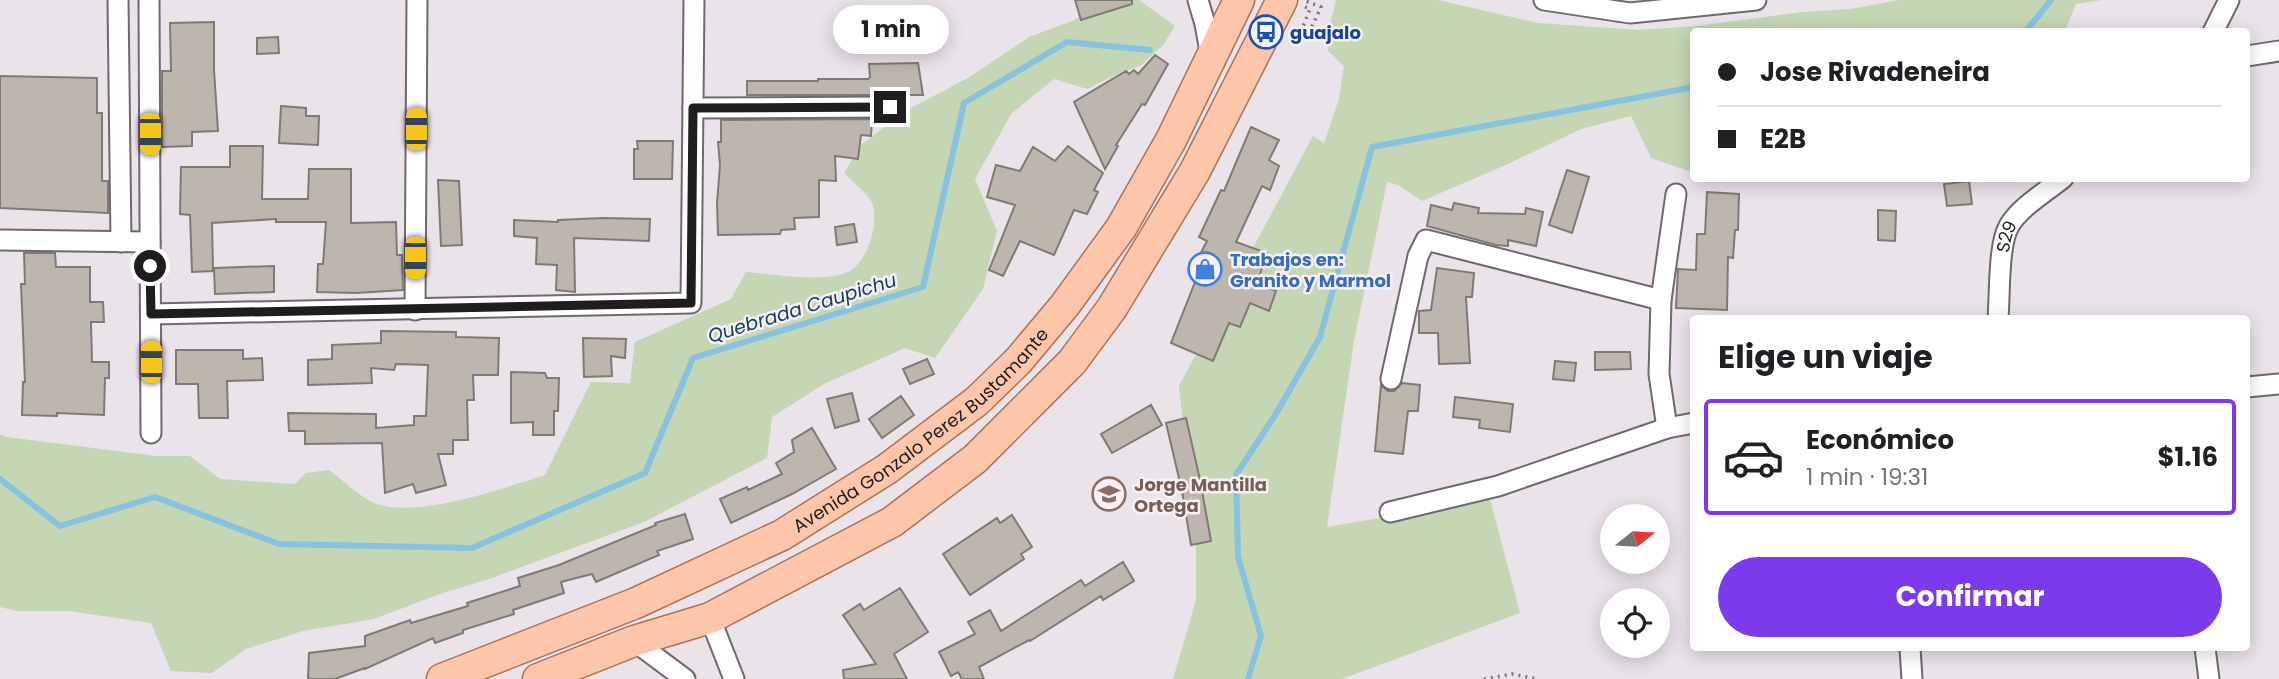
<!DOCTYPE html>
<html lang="es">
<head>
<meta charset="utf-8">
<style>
	body { margin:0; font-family:Poppins,sans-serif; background:#f6f6f6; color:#202124; height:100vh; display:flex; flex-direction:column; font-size:26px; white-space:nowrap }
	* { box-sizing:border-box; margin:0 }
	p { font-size:23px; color:#757577 }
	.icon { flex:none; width:38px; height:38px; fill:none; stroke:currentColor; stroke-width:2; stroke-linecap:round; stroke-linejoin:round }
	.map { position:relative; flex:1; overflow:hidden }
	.sheet { position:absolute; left:1690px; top:315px; width:560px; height:336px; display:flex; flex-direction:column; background:#fff; border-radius:7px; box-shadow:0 4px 18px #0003 }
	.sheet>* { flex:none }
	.top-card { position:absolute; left:1690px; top:28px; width:560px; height:154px; border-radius:7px; box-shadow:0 4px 18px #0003; display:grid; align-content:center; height:154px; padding:0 28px; background:#fff }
	.needle { width:46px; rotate:72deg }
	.fabs { position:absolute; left:1600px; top:504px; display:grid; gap:14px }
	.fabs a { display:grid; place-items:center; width:70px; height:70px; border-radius:50%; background:#fff; box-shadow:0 4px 18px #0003; font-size:35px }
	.end { position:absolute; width:32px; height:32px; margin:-16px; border:9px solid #201d20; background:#fff; box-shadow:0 0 0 4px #fff }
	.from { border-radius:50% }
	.bubble { position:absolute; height:49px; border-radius:24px; background:#fff; box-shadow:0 4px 18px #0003; font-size:23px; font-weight:700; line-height:49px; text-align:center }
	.car { position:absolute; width:21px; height:42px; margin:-21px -10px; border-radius:9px; box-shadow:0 0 5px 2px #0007; background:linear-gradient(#f5c518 24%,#345 0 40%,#f5c518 0 76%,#345 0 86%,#f5c518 0) }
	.top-card b { display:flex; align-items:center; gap:24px; height:66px; font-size:26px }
	.top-card b+b { border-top:2px solid #e0e0e0 }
	.top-card i { width:18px; height:18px; background:#202124 }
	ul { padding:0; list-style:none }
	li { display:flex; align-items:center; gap:21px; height:116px; margin:0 14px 10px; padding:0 14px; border:4px solid transparent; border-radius:7px }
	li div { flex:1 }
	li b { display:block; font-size:26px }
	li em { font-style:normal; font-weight:700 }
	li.selected { border-color:#7c3aed }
	li>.icon { width:63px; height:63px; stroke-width:1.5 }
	h2 { padding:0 28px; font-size:32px; line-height:84px }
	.primary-button { display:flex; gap:14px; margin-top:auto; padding:14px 28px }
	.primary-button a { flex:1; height:80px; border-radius:42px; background:#7c3aed; color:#fff; font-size:28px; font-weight:700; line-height:80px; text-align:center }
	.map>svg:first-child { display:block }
	.green { fill:#c4d6b3 }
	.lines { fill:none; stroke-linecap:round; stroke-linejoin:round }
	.stream { stroke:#87c2e1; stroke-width:6 }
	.building { fill:#bcb6af; stroke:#807a74; stroke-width:2 }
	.street-casing { stroke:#6f696f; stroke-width:23 }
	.primary-casing { stroke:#af7255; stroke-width:33 }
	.path { stroke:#7b767b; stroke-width:3.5; stroke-dasharray:2 5; stroke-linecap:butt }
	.street { stroke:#fff; stroke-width:19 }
	.primary { stroke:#fdc6aa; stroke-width:30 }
	.route { stroke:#201d20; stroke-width:9 }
	.labels { text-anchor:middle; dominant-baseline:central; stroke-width:5; stroke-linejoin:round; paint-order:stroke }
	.transit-label { font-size:18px; font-weight:bold; fill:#164399; stroke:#f7f0f7; text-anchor:start }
	.street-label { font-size:18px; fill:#201d20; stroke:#f7f0f7 }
	.shop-label { font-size:18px; font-weight:bold; fill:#366cbe; stroke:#f7f0f7; text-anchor:start }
	.education-label { font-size:18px; font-weight:bold; fill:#785e54; stroke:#f7f0f7; text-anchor:start }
	.water-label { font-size:19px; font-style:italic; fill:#13435a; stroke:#f7f0f7 }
</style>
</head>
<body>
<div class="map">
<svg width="2279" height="679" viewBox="0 0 2279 679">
	<rect width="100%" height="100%" fill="#eae3ea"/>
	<path class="green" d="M 1110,0 L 1139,0 L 1175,26 L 1164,44 L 1140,66 L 1119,73 L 1087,89 L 1054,79 L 1011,114 L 975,179 L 997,231 L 983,289 L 935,358 L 905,348 L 824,384 L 772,417 L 767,458 L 644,522 L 492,578 L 437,595 L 374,619 L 303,631 L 246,649 L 212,673 L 171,671 L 151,623 L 68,611 L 17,611 L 0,607 L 0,434 L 7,437 L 156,456 L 190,456 L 220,479 L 295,484 L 306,473 L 329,470 C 342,479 359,496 372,502 C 413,521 504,488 545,475 L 591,382 L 630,383 L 635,342 L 731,299 L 746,272 C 776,274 813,282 843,274 C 866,268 879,226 873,205 C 869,194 852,182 844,173 L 861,145 L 907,110 L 968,78 L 1029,37 L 1072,21 Z
		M 1336,0 L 1438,0 L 1538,23 L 1638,30 L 1696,26 L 1802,12 L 1851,9 L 1899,0 L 2102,0 L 2076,4 L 2065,31 L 1694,32 L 1694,170 L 1689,171 L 1651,158 L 1631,116 L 1581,129 L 1508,164 L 1422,201 L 1398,185 L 1387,182 L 1354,341 L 1327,527 L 1490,499 L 1520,613 L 1342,679 L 1173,679 L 1196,600 L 1196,544 L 1179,386 L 1313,136 L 1324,143 L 1339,99 L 1344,66 L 1328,51 L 1330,25 Z"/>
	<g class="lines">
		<path class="stream" d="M 2025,32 L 2051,0
			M 0,479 L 60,526 L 155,497 L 279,544 L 472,548 L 645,473 L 693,358 L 923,287 L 964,103 L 1067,42 L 1150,50
			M 1248,679 L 1261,636 L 1238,557 L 1236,475 L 1277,412 L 1320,337 L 1372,147 L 1694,87"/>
	</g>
	<path class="building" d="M 1075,0 L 1132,0 L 1132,4 L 1081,20 Z
		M 928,8 L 935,47 L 916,51 L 909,12 Z
		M 214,22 L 214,70 L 218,131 L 192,132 L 192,146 L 162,147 L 162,71 L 171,71 L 170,23 Z
		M 278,37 L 279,53 L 257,54 L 257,38 Z
		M 1155,55 L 1168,64 L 1145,105 L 1142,104 L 1116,145 L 1118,146 L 1105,169 L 1074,102 L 1126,71 L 1129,74 L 1134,70 L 1138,74 Z
		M 918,63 L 923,95 L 747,95 L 747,81 L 818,81 L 818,79 L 868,79 L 870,77 L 869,64 Z
		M 0,76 L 97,78 L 97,113 L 102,113 L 102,181 L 108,181 L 108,213 L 0,208 Z
		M 281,106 L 306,108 L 306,116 L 319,116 L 318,145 L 279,143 Z
		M 872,119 L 871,136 L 861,135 L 858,159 L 835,156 L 836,181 L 819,180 L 819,217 L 794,218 L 795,229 L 781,230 L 780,234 L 718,235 L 717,203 L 720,165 L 718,142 L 721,142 L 721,120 Z
		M 1251,127 L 1279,140 L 1269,160 L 1279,166 L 1270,190 L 1262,186 L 1236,242 L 1267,253 L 1257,283 L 1276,291 L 1269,311 L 1250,303 L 1240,327 L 1229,323 L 1213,361 L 1171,343 L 1197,277 L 1190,274 L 1207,241 L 1199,237 L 1221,190 L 1224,191 Z
		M 637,141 L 673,141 L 672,179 L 634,179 L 634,149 L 638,149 Z
		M 230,146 L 263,146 L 262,199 L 308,199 L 309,169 L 351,169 L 351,223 L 396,222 L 397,255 L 402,255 L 403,290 L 356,293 L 317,292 L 318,264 L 323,264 L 326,222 L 276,222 L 276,219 L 212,223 L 213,271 L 192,272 L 190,215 L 180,214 L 181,167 L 230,167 Z
		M 1068,146 L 1103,173 L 1094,190 L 1098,192 L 1087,214 L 1074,210 L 1054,255 L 1020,241 L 1003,276 L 989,270 L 1015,205 L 987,197 L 996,165 L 1020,171 L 1033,147 L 1055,161 Z
		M 1567,170 L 1589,177 L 1572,233 L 1549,225 Z
		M 438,180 L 459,181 L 462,245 L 441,246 Z
		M 1969,181 L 1972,204 L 1947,206 L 1944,184 Z
		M 1707,192 L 1739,194 L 1738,230 L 1735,230 L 1733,258 L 1728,257 L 1727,310 L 1676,308 L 1678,269 L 1696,270 L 1697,234 L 1705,234 Z
		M 1454,203 L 1479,208 L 1478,213 L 1525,214 L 1526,208 L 1543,212 L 1536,246 L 1508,240 L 1508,246 L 1496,245 L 1427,226 L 1431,205 L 1452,210 Z
		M 1878,210 L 1896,211 L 1895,241 L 1878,240 Z
		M 603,218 L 650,219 L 649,241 L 574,238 L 575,292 L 556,290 L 557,265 L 536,264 L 537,238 L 514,236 L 514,220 L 558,222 L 558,220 Z
		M 854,224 L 857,242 L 837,245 L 835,227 Z
		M 24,253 L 55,253 L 56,267 L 90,267 L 90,302 L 103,302 L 104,322 L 91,322 L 92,362 L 109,362 L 109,378 L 105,378 L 104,415 L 57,413 L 57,416 L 22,415 L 23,382 L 25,382 L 21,284 L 25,284 Z
		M 274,266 L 274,292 L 215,294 L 214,268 Z
		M 1437,268 L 1474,273 L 1472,297 L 1466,297 L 1470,363 L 1439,364 L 1438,333 L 1419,333 L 1419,311 L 1431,310 Z
		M 381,331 L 456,332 L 456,337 L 499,338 L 498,375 L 473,375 L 474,400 L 467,400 L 468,440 L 453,440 L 453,454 L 438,454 L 446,485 L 416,493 L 413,484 L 385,493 L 382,443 L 305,444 L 305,431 L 289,431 L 288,413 L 376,414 L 376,428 L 414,425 L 414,416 L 426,416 L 428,365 L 396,364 L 394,370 L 371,368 L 372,383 L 308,385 L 308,360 L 332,359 L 332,345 L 381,343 Z
		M 583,338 L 626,339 L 625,358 L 611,356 L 612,376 L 584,377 Z
		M 176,350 L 243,350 L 243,359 L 262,358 L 263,380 L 227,381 L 228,418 L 199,418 L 198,384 L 176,384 Z
		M 1595,352 L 1630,352 L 1631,369 L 1595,370 Z
		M 927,359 L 934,374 L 910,384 L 903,369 Z
		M 1555,361 L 1576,363 L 1574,381 L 1553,379 Z
		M 511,372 L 545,373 L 547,378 L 559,378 L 558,411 L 554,411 L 554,435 L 533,435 L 533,422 L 511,423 Z
		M 1402,383 L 1420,385 L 1418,411 L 1408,411 L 1403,454 L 1375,451 L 1381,385 L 1388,391 L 1394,391 Z
		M 852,393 L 859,421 L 835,428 L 827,399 Z
		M 901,396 L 914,415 L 882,438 L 869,419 Z
		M 1455,397 L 1513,404 L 1510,432 L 1479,428 L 1480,420 L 1453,417 Z
		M 1151,405 L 1162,425 L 1112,453 L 1101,434 Z
		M 1186,418 L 1200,480 L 1211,541 L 1191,545 L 1182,491 L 1166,423 Z
		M 812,428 L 836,469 L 792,494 L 731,523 L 720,499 L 747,487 L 748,490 L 782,474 L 776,463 L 794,452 L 792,440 Z
		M 685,514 L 693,539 L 657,551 L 659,555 L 596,582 L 592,574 L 561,582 L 564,593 L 513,610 L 514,614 L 463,630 L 463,633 L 435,643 L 433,638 L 365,669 L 365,668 L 335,679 L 308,679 L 309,653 L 365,646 L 365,636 L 410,620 L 411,623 L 468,606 L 467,603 L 520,586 L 518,578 L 559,565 L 656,525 L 655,523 Z
		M 1012,515 L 1032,547 L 1021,554 L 1024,559 L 970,595 L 943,554 L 997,518 L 1000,523 Z
		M 1123,562 L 1134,581 L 1103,600 L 1101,596 L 1030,641 L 1029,640 L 979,667 L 984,679 L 962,679 L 958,672 L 951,676 L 939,652 L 975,634 L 968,622 L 990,610 L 1001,631 L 1081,580 L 1085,586 Z
		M 900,588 L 928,632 L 894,654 L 907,679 L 844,679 L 843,670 L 876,664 L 843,615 L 860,604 L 864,610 Z"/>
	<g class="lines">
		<defs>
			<g id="street">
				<path d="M 118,0 L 121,242"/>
				<path d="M 149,0 L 151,433"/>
				<path d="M 1198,0 L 1205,24 L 1211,57"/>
				<path d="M 1544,0 L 1630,13 L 1756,0"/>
				<path d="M 2213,32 L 2229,0"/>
				<path d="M 2247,56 L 2279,51"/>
				<path d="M 693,108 L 890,107"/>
				<path d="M 0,240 L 150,242"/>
				<path d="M 1661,300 L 1676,194"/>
				<path d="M 415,310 L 417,0"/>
				<path d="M 151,314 L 691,303 L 694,0"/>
				<path id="s1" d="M 1998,318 C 2000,295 1998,245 2009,226 C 2020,207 2046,192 2063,178"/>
				<path d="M 1391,379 L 1418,256 L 1426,240 L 1661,300 L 1659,374 L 1667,428"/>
				<path d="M 2247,387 L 2279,384"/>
				<path d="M 1390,512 L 1498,486 L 1667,428 L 1694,423"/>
				<path d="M 710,618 L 734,679"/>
				<path d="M 634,641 L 685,679"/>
				<path d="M 1910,648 L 1912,679"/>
				<path d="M 2205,648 L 2209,679"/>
			</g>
			<g id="primary">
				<path id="s2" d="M 442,679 L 636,603 L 782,535 L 887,469 L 977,401 L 1019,360 L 1065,305 L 1121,228 L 1171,140 L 1239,0"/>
				<path d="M 538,679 L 634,641 L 710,618 L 892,522 L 975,459 L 1072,362 L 1112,308 L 1195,171 L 1282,0"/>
			</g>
		</defs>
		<use href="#street" class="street-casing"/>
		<use href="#primary" class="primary-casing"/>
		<path class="path" d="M 1305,7 L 1310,9 L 1302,29 L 1309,33 L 1321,7 L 1306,1
			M 1484,679 L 1512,674 L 1538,679"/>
		<use href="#street" class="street"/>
		<use href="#primary" class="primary"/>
	</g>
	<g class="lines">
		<path class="route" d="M 150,266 L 151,314 L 691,303 L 693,108 L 890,107"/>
	</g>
	<defs>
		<symbol id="bus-ring" viewBox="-11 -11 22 22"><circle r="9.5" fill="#f7f0f7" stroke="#1a4fb4" stroke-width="1.5"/><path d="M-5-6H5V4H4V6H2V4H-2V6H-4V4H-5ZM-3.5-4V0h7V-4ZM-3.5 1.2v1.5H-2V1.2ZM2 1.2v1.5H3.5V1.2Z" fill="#1a4fb4"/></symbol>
		<symbol id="shop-ring" viewBox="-11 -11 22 22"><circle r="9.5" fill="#f7f0f7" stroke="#3f7fe0" stroke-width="1.5"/><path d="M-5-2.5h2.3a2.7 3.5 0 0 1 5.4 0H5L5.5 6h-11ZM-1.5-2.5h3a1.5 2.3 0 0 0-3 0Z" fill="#3f7fe0"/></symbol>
		<symbol id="school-ring" viewBox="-11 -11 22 22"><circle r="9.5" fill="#f7f0f7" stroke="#8d6e63" stroke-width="1.5"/><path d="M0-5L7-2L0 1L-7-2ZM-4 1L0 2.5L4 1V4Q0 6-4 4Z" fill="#8d6e63"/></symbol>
	</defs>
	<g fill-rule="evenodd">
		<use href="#bus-ring" x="1247" y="13" width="38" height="38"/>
		<use href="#shop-ring" x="1186" y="250" width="38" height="38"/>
		<use href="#school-ring" x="1090" y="475" width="38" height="38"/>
	</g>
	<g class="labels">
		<g class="transit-label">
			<text x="1290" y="32">guajalo</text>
		</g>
		<g class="street-label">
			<text stroke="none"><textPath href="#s1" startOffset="82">S29</textPath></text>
			<text stroke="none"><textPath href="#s2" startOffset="544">Avenida Gonzalo Perez Bustamante</textPath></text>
		</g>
		<g class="shop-label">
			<text x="1230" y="259">Trabajos en:<tspan x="1230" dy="21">Granito y Marmol</tspan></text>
		</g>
		<g class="education-label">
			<text x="1134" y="484">Jorge Mantilla<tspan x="1134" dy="21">Ortega</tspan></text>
		</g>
		<g class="water-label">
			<text transform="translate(802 308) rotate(-17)">Quebrada Caupichu</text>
		</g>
	</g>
</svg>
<div class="fabs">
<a><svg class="needle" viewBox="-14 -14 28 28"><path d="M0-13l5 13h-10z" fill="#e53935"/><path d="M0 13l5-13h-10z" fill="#757577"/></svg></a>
<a><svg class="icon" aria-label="locate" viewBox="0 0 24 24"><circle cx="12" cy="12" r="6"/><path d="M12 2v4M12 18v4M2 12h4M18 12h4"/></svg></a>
</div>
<i class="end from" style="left:150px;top:266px"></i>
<i class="end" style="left:890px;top:107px"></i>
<div class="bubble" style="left:833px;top:5px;width:116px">1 min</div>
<i class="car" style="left:416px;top:129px;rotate:0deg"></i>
<i class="car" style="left:150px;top:134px;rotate:180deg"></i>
<i class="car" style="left:415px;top:258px;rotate:180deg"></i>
<i class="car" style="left:151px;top:362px;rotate:0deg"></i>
<div class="top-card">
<b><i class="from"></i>Jose Rivadeneira</b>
<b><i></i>E2B</b>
</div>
<section class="sheet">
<h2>Elige un viaje</h2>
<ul>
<li class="selected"><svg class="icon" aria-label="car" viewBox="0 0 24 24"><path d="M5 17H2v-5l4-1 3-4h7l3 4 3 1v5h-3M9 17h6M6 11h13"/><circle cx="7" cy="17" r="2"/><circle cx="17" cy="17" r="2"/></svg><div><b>Económico</b><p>1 min · 19:31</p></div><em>$1.16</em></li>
</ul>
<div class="primary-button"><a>Confirmar</a></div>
</section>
</div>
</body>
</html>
